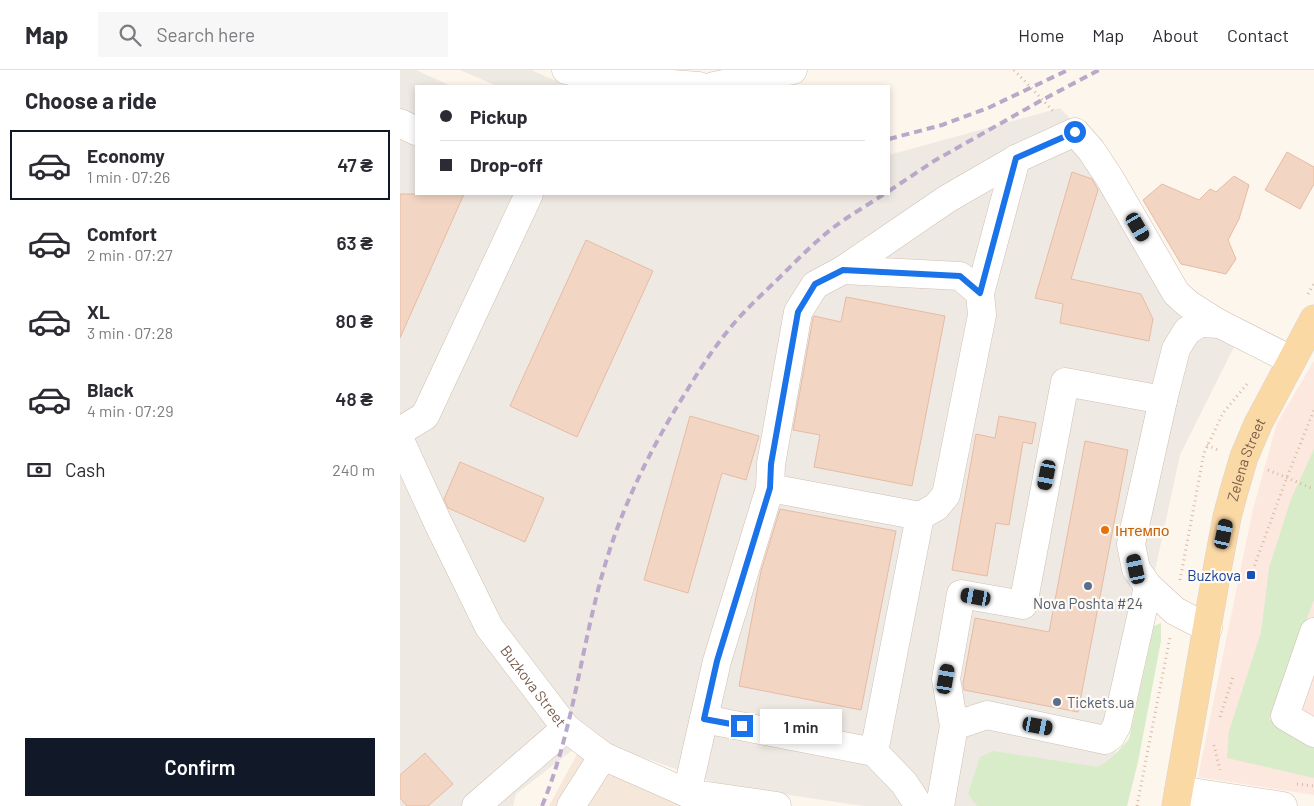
<!DOCTYPE html>
<html lang="en">
<head>
<meta charset="utf-8">
<style>
	body { margin:0; font-family:Barlow,sans-serif; background:#f7f7f7; color:#2b2b33; height:100vh; display:flex; flex-direction:column; font-size:19px; white-space:nowrap }
	* { box-sizing:border-box; margin:0 }
	p { font-size:16px; color:#7c7c81 }
	.icon { flex:none; width:28px; height:28px; fill:none; stroke:currentColor; stroke-width:2; stroke-linecap:round; stroke-linejoin:round }
	.map { position:relative; flex:1; overflow:hidden }
	.drawer { display:flex; flex-direction:column; background:#fff; width:400px }
	.drawer>* { flex:none }
	.guide { position:absolute; left:15px; top:15px; width:475px; height:110px; border-radius:0px; box-shadow:0 2px 8px #0003; display:grid; align-content:center; height:110px; padding:0 25px; background:#fff }
	.end { position:absolute; width:22px; height:22px; margin:-11px; border:6px solid #1a73e8; background:#fff; box-shadow:0 0 0 2px #fff }
	.from { border-radius:50% }
	.bubble { position:absolute; height:35px; border-radius:0px; background:#fff; box-shadow:0 2px 8px #0003; font-size:16px; font-weight:600; line-height:35px; text-align:center }
	.car { position:absolute; width:15px; height:30px; margin:-15px -8px; border-radius:6px; box-shadow:0 0 4px 1px #0007; background:linear-gradient(#222 24%,#8ab4d8 0 40%,#222 0 76%,#8ab4d8 0 86%,#222 0) }
	.guide b { display:flex; align-items:center; gap:18px; height:48px; font-size:19px }
	.guide b+b { border-top:1px solid #e1e1e2 }
	.guide i { width:12px; height:12px; background:#2b2b33 }
	ul { padding:0; list-style:none }
	li { display:flex; align-items:center; gap:15px; height:70px; margin:0 10px 8px; padding:0 15px; border:2px solid transparent; border-radius:0px }
	li div { flex:1 }
	li b { display:block; font-size:19px }
	li em { font-style:normal; font-weight:600 }
	li.selected { border-color:#111827 }
	li>.icon { width:45px; height:45px; stroke-width:1.5 }
	h2 { padding:0 25px; font-size:22px; line-height:60px }
	.pay { display:flex; align-items:center; gap:12px; height:55px; padding:0 25px; font-size:19px }
	.pay p { margin-inline-start:auto }
	.primary-button { display:flex; gap:10px; margin-top:auto; padding:10px 25px }
	.primary-button a { flex:1; height:58px; border-radius:0px; background:#111827; color:#fff; font-size:20px; font-weight:600; line-height:58px; text-align:center }
	header { display:flex; align-items:center; gap:30px; box-sizing:border-box; height:70px; padding:0 25px; background:#fff; border-bottom:1px solid #e1e1e2 }
	header strong { font-size:24px }
	nav { display:flex; gap:28px; margin-inline-start:auto; font-size:18px }
	.search { width:350px; height:45px; background:#f7f7f7; display:flex; align-items:center; gap:12px; box-sizing:border-box; padding:0 18px; border-radius:0px; color:#7c7c81; font-size:19px }
	main { display:flex; flex:1; min-height:0 }
	.map>svg:first-child { display:block }
	.residential { fill:#f5e8da }
	.commercial { fill:#fde8e0 }
	.industrial { fill:#efe9e4 }
	.green { fill:#d8ecc9 }
	.building { fill:#f3d5c3; stroke:#e6bba3 }
	.lines { fill:none; stroke-linecap:round; stroke-linejoin:round }
	.minor-casing { stroke:#d1beb0; stroke-width:29 }
	.major-casing { stroke:#dad1cd; stroke-width:29 }
	.path { stroke:#d9b8a5; stroke-width:3; stroke-dasharray:1 4; stroke-linecap:butt }
	.minor { stroke:#fff; stroke-width:28 }
	.major { stroke:#fbd9a5; stroke-width:28 }
	.rail { stroke:#b9a8c9; stroke-width:4; stroke-dasharray:8 5; stroke-linecap:butt }
	.route { stroke:#1a73e8; stroke-width:6 }
	.food-dot { fill:#e8710a; stroke:#fffaf3; stroke-width:2 }
	.transit-dot { fill:#1a4fb4; stroke:#fffaf3; stroke-width:2 }
	.service-dot { fill:#5c6f8a; stroke:#fffaf3; stroke-width:2 }
	.labels { text-anchor:middle; dominant-baseline:central; stroke-width:4.5; stroke-linejoin:round; paint-order:stroke }
	.street-label { font-size:15px; fill:#7a5c4d; stroke:#fffaf3 }
	.food-label { font-size:15px; fill:#c56008; stroke:#fffaf3; text-anchor:start }
	.transit-label { font-size:15px; fill:#164399; stroke:#fffaf3; text-anchor:end }
	.service-label { font-size:15px; fill:#4e5e75; stroke:#fffaf3 }
</style>
</head>
<body>
<header>
<strong>Map</strong>
<div class="search"><svg class="icon" aria-label="search" viewBox="0 0 24 24"><circle cx="10" cy="10" r="6"/><path d="M15 15l6 6"/></svg>Search here</div>
<nav><a>Home</a><a>Map</a><a>About</a><a>Contact</a></nav>
</header>
<main>
<section class="drawer">
<h2>Choose a ride</h2>
<ul>
<li class="selected"><svg class="icon" aria-label="car" viewBox="0 0 24 24"><path d="M5 17H2v-5l4-1 3-4h7l3 4 3 1v5h-3M9 17h6M6 11h13"/><circle cx="7" cy="17" r="2"/><circle cx="17" cy="17" r="2"/></svg><div><b>Economy</b><p>1 min · 07:26</p></div><em>47 ₴</em></li>
<li><svg class="icon" aria-label="car" viewBox="0 0 24 24"><path d="M5 17H2v-5l4-1 3-4h7l3 4 3 1v5h-3M9 17h6M6 11h13"/><circle cx="7" cy="17" r="2"/><circle cx="17" cy="17" r="2"/></svg><div><b>Comfort</b><p>2 min · 07:27</p></div><em>63 ₴</em></li>
<li><svg class="icon" aria-label="car" viewBox="0 0 24 24"><path d="M5 17H2v-5l4-1 3-4h7l3 4 3 1v5h-3M9 17h6M6 11h13"/><circle cx="7" cy="17" r="2"/><circle cx="17" cy="17" r="2"/></svg><div><b>XL</b><p>3 min · 07:28</p></div><em>80 ₴</em></li>
<li><svg class="icon" aria-label="car" viewBox="0 0 24 24"><path d="M5 17H2v-5l4-1 3-4h7l3 4 3 1v5h-3M9 17h6M6 11h13"/><circle cx="7" cy="17" r="2"/><circle cx="17" cy="17" r="2"/></svg><div><b>Black</b><p>4 min · 07:29</p></div><em>48 ₴</em></li>
</ul>
<div class="pay"><svg class="icon" aria-label="cash" viewBox="0 0 24 24"><path d="M3 7h18v10H3z"/><circle cx="12" cy="12" r="2"/></svg>Cash<p>240 m</p></div>
<div class="primary-button"><a>Confirm</a></div>
</section>
<div class="map">
<svg width="914" height="736" viewBox="0 0 914 736">
	<rect width="100%" height="100%" fill="#fdf6ec"/>
	<path class="residential" d="M 181,677 L 300,736 L 149,736 Z"/>
	<path class="commercial" d="M 914,291 L 914,725 L 798,707 L 853,439 L 877,353 Z"/>
	<path class="industrial" d="M 0,0 L 16,0 L 51,16 L 16,16 L 16,124 L 489,124 L 489,85 L 660,38 L 693,73 L 776,220 L 842,261 L 780,385 L 704,736 L 464,736 L 449,734 L 318,714 L 188,668 L 116,724 L 113,736 L 0,736 Z
		M 60,0 L 131,0 L 168,16 L 97,16 Z"/>
	<path class="green" d="M 914,379 L 914,530 L 869,649 L 914,678 L 914,708 L 827,688 L 829,661 L 861,562 L 869,498 L 891,429 Z
		M 761,553 L 761,571 L 738,692 L 727,736 L 577,736 L 568,724 L 580,687 L 593,681 L 698,697 C 711,690 719,680 729,669 L 754,556 Z"/>
	<path class="building" d="M 887,82 L 914,97 L 914,114 L 900,139 L 865,120 Z
		M 672,102 L 692,109 L 698,120 L 671,209 L 741,224 L 753,249 L 749,271 L 660,253 L 663,234 L 635,228 Z
		M 834,106 L 849,115 L 839,149 L 828,170 L 836,189 L 826,204 L 781,194 L 743,130 L 762,114 L 799,130 L 810,119 L 816,122 Z
		M 0,124 L 64,124 L 0,268 Z
		M 186,170 L 253,201 L 177,367 L 110,336 Z
		M 446,227 L 545,246 L 512,416 L 414,397 L 420,365 L 393,360 L 413,248 L 414,246 L 441,252 Z
		M 290,346 L 359,366 L 346,410 L 322,403 L 288,523 L 244,510 Z
		M 599,346 L 636,353 L 632,374 L 623,372 L 609,455 L 596,453 L 587,506 L 552,500 L 576,364 L 595,368 Z
		M 685,371 L 728,380 L 678,642 L 564,620 L 563,613 L 575,548 L 649,562 Z
		M 60,392 L 144,428 L 125,472 L 48,438 L 44,429 Z
		M 380,439 L 496,461 L 461,640 L 339,616 L 361,501 Z
		M 25,683 L 53,714 L 28,736 L 7,736 L 0,728 L 0,705 Z"/>
	<g class="lines">
		<defs>
			<g id="minor">
				<path d="M 166,0 L 204,9 L 299,16"/>
				<path d="M 314,16 L 393,0"/>
				<path d="M 0,53 L 16,61"/>
				<path d="M 443,200 L 547,129 L 616,89 L 675,62 L 691,80 L 709,107 L 776,223 L 788,234 L 820,254"/>
				<path d="M 580,223 L 616,89"/>
				<path d="M 0,361 L 25,346 L 129,124"/>
				<path id="s1" d="M 0,370 L 38,453 L 89,557 L 166,658 L 203,686 L 287,723 L 377,736"/>
				<path d="M 808,558 L 775,541 L 748,516 L 736,499 L 731,474 L 763,330 L 776,279 L 787,261 L 800,253 L 820,254 L 891,290"/>
				<path d="M 914,562 L 885,646 L 914,663"/>
				<path d="M 304,649 L 474,682"/>
				<path d="M 554,656 L 546,609 L 561,524 L 623,535 L 665,312 L 763,330"/>
				<path d="M 779,720 L 883,736"/>
				<path d="M 287,723 L 317,591 L 370,418 L 371,394 L 398,242 L 415,215 L 443,200 L 560,206 L 580,223 L 582,245 L 546,425 L 536,437 L 520,446 L 370,418"/>
				<path d="M 76,736 L 166,658"/>
				<path d="M 171,736 L 203,686"/>
				<path d="M 519,736 L 504,713 L 474,682 L 520,446"/>
				<path d="M 540,736 L 554,656 L 587,645 L 705,670 L 711,666 L 717,655 L 748,516"/>
			</g>
			<g id="major">
				<path id="s2" d="M 776,736 L 817,500 L 827,447 L 834,421 L 844,387 L 858,354 L 914,249"/>
			</g>
		</defs>
		<use href="#minor" class="minor-casing"/>
		<use href="#major" class="major-casing"/>
		<path class="path" d="M 614,0 L 655,43
			M 908,224 L 914,214
			M 807,375 L 818,380
			M 868,400 L 914,419
			M 851,505 L 887,407 L 914,340
			M 780,510 L 804,383 L 823,343 L 847,314
			M 820,647 L 833,607
			M 814,675 L 820,700
			M 897,714 L 914,716
			M 737,736 L 770,567"/>
		<use href="#minor" class="minor"/>
		<use href="#major" class="major"/>
		<path class="rail" d="M 489,69 L 542,55 L 588,38 L 668,0
			M 489,121 L 534,91 L 642,30 L 699,0
			M 142,736 C 174,659 181,575 205,495 C 223,434 252,376 286,322 C 301,297 317,273 336,251 C 351,234 368,219 384,203 C 400,187 416,171 434,157 C 450,145 468,135 484,124"/>
	</g>
	<g class="lines">
		<path class="route" d="M 342,656 L 304,649 L 317,591 L 370,418 L 371,394 L 398,242 L 415,214 L 443,200 L 560,206 L 580,223 L 616,88 L 675,62"/>
	</g>
	<circle class="food-dot" cx="705" cy="460" r="5"/>
	<rect class="transit-dot" x="846" y="500" width="10" height="10" rx="2.5"/>
	<g class="service-dot">
		<circle cx="688" cy="516" r="5"/>
		<circle cx="657" cy="632" r="5"/>
	</g>
	<g class="labels">
		<g class="street-label">
			<text stroke="none"><textPath href="#s2" startOffset="354">Zelena Street</textPath></text>
			<text stroke="none"><textPath href="#s1" startOffset="281">Buzkova Street</textPath></text>
		</g>
		<g class="food-label">
			<text x="715" y="460">Інтемпо</text>
		</g>
		<g class="transit-label">
			<text x="841" y="505">Buzkova</text>
		</g>
		<g class="service-label">
			<text x="688" y="533">Nova Poshta #24</text>
			<text x="667" y="632" text-anchor="start">Tickets.ua</text>
		</g>
	</g>
</svg>
<i class="end from" style="left:675px;top:62px"></i>
<i class="end" style="left:342px;top:656px"></i>
<div class="bubble" style="left:360px;top:639px;width:82px">1 min</div>
<i class="car" style="left:738px;top:157px;rotate:150deg"></i>
<i class="car" style="left:647px;top:405px;rotate:191deg"></i>
<i class="car" style="left:824px;top:464px;rotate:12deg"></i>
<i class="car" style="left:736px;top:499px;rotate:348deg"></i>
<i class="car" style="left:576px;top:527px;rotate:280deg"></i>
<i class="car" style="left:546px;top:609px;rotate:10deg"></i>
<i class="car" style="left:638px;top:656px;rotate:101deg"></i>
<div class="guide">
<b><i class="from"></i>Pickup</b>
<b><i></i>Drop-off</b>
</div>
</div>
</main>
</body>
</html>
